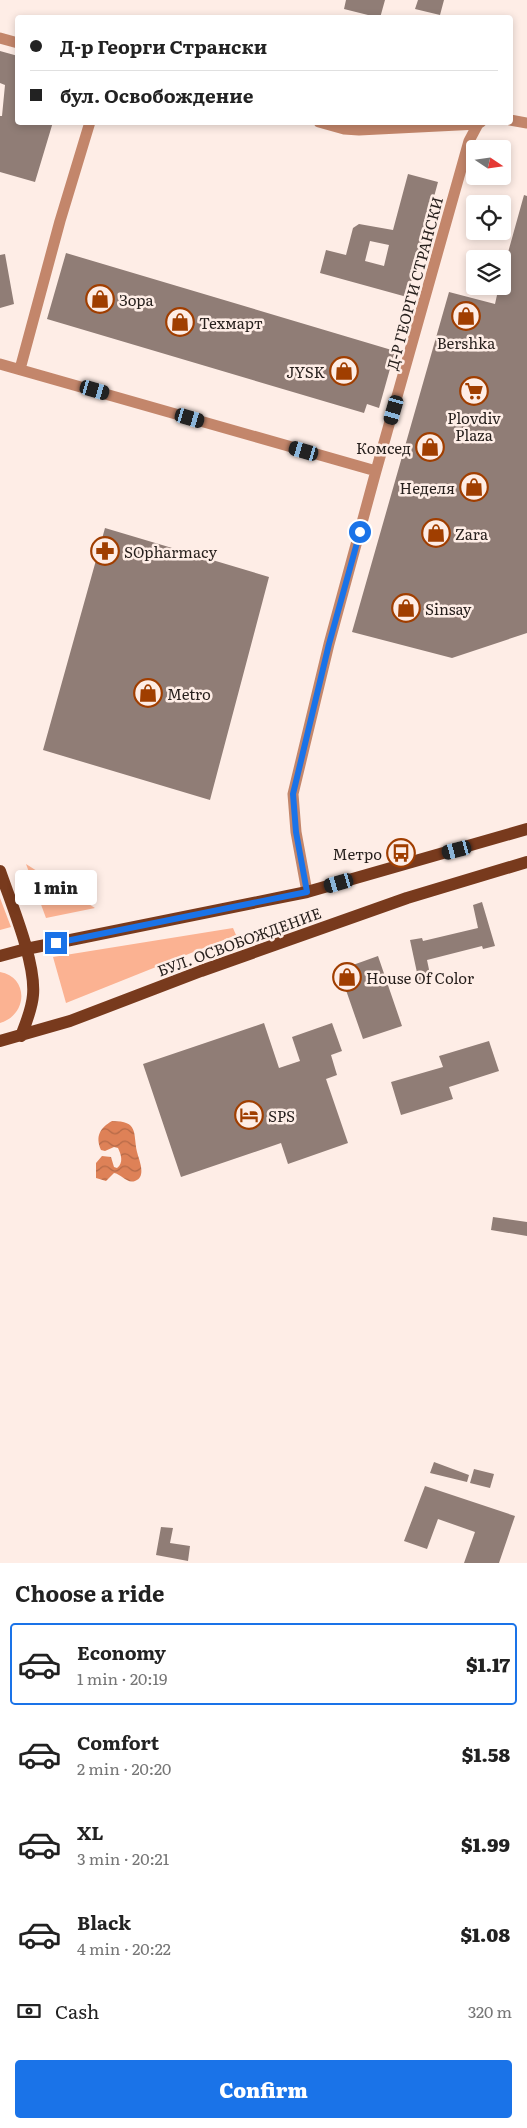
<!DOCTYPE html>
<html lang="en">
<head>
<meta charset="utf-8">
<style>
	body { margin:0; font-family:Literata,serif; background:#f2f2f2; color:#222; height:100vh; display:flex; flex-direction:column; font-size:19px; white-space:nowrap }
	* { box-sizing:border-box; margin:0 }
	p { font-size:16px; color:#767676 }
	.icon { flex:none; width:28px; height:28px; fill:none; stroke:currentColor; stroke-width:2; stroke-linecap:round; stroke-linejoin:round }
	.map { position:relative; height:1563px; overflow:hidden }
	.drawer { display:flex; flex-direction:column; background:#fff; flex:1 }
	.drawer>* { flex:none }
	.banner { position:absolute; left:15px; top:15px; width:498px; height:110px; border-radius:5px; box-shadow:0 2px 8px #0003; display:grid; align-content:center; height:110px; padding:0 15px; background:#fff }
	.needle { width:32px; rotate:103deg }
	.tools { position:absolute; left:466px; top:140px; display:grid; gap:10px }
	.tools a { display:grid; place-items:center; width:45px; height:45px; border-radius:5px; background:#fff; box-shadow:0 2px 8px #0003; font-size:25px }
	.end { position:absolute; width:22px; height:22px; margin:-11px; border:6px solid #1a73e8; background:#fff; box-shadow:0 0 0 2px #fff }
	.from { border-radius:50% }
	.bubble { position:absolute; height:35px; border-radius:5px; background:#fff; box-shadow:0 2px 8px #0003; font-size:16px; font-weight:800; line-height:35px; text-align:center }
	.car { position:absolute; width:15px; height:30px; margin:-15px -8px; border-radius:6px; box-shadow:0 0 4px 1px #0007; background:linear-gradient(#222 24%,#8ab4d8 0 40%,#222 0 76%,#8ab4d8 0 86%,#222 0) }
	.banner b { display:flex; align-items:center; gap:18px; height:48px; font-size:19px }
	.banner b+b { border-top:1px solid #e0e0e0 }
	.banner i { width:12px; height:12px; background:#222 }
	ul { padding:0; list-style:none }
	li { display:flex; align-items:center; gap:15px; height:82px; margin:0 10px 8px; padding:0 5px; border:2px solid transparent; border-radius:5px }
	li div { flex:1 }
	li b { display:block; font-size:19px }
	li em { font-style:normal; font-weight:800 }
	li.on { border-color:#1a73e8 }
	li>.icon { width:45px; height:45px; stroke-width:1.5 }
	h2 { padding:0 15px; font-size:22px; line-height:60px }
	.pay { display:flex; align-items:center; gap:12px; height:55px; padding:0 15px; font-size:19px }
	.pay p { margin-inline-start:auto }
	.action { display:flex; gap:10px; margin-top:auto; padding:10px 15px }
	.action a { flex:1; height:58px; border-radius:5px; background:#1a73e8; color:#fff; font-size:20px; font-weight:800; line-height:58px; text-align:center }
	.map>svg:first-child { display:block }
	.green { fill:#fbb292 }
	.water { fill:url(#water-waves) }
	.building { fill:#907d76; fill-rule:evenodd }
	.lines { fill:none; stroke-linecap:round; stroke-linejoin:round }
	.minor { stroke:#c3866b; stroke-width:11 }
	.primary { stroke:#783a1d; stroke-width:12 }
	.route { stroke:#1a73e8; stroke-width:6 }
	.labels { text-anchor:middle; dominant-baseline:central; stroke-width:5; stroke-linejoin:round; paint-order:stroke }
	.street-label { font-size:15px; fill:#261f1c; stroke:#feede6 }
	.poi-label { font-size:15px; fill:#261f1c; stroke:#feede6; text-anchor:start }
</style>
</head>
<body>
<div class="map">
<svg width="527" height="1563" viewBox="0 0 527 1563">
	<defs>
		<pattern id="water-waves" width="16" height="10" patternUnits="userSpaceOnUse" patternTransform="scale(1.25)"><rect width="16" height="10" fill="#de8157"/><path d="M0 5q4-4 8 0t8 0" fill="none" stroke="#b46947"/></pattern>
	</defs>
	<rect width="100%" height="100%" fill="#feede6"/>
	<path class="green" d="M 26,864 L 95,908 L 46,918 Z
		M 0,898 L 11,927 L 0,930 Z
		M 233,928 L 236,935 L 66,1003 L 53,957 Z
		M 0,972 C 29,977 28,1015 0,1023 Z"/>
	<path class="water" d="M 112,1121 C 139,1121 133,1133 137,1152 C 139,1160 147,1177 135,1181 C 127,1184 121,1174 114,1173 L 106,1181 L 96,1178 L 96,1163 L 102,1156 L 111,1157 L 114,1167 L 117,1168 C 124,1163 121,1154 118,1148 L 114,1147 L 105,1151 L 101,1150 C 95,1136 100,1128 112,1121 Z"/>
	<path class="building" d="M 346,0 L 385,0 L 380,18 L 344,9 Z
		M 418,0 L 444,0 L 440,15 L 415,9 Z
		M 0,51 L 18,56 L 18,122 L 53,122 L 35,182 L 0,172 L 0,116 L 2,116 L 5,85 L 0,83 Z
		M 408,174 L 438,182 L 407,297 L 320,273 L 326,250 L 346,255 L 353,228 L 359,224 L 393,230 ZM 370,241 L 389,245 L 384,266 L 365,261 Z
		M 524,195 L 527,196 L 527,633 L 452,658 L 352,632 L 449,292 L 495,304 L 499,286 L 502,286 L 502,274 Z
		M 66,253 L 395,351 L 379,408 L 367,404 L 364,413 L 47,319 Z
		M 5,254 L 14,304 L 0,308 L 0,255 Z
		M 105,528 L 269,577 L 210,800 L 43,750 Z
		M 482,902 L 495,946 L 483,949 L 482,946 L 427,960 L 431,979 L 419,982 L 410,940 L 422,938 L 423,941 L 478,928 L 473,905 Z
		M 378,956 L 402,1026 L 363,1039 L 339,970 Z
		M 264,1023 L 279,1068 L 300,1061 L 292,1037 L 332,1023 L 342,1051 L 331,1055 L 337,1075 L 326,1079 L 348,1143 L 288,1164 L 281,1143 L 181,1177 L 143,1064 Z
		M 489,1041 L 499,1071 L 449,1087 L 453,1099 L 401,1115 L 391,1082 L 443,1067 L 439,1056 Z
		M 493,1217 L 527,1222 L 527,1236 L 491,1230 Z
		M 434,1462 L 469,1475 L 467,1482 L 430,1473 Z
		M 474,1469 L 494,1474 L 490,1488 L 470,1483 Z
		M 425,1486 L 515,1516 L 499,1563 L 464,1563 L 475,1532 L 438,1519 L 427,1549 L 404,1541 Z
		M 161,1527 L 173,1528 L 170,1543 L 190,1546 L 188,1561 L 156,1555 Z"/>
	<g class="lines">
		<path class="minor" d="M 0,38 L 18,43
			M 510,120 L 527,123
			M 319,122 L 344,129 L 359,130 L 478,124
			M 0,364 L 376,471
			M 20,369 L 60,221 L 90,122
			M 307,892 L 296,832 L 293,794 L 329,644 L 376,471 L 469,141 L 478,124 L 481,122"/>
		<path class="primary" d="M 0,871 C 11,903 36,962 33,995 C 32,1009 26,1023 21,1036
			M 0,956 L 26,949 L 307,892 L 527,829
			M 0,1041 L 70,1021 L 201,971 L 407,898 L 527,862"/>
	</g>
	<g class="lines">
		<path class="route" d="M 56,943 L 307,892 L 296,832 L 293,794 L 329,644 L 360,532"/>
	</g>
	<defs>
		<symbol id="shop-ring" viewBox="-11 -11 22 22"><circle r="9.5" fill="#feede6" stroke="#a03e00" stroke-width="1.5"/><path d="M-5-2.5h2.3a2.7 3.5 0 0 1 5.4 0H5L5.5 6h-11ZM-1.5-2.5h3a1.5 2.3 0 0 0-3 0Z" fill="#a03e00"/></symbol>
		<symbol id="supermarket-ring" viewBox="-11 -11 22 22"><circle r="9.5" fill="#feede6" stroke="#a03e00" stroke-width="1.5"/><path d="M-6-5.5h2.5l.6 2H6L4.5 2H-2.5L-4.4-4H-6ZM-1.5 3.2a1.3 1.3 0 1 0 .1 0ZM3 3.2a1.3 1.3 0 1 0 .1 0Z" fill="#a03e00"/></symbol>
		<symbol id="pharmacy-ring" viewBox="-11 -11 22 22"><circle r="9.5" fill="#feede6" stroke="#a03e00" stroke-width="1.5"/><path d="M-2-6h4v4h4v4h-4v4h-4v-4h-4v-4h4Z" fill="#a03e00"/></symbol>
		<symbol id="bus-ring" viewBox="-11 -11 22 22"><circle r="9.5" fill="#feede6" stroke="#a03e00" stroke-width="1.5"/><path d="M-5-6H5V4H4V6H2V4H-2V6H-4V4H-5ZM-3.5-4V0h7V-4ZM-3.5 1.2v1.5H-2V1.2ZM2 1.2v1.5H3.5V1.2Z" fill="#a03e00"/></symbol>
		<symbol id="hotel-ring" viewBox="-11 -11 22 22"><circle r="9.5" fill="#feede6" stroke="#a03e00" stroke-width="1.5"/><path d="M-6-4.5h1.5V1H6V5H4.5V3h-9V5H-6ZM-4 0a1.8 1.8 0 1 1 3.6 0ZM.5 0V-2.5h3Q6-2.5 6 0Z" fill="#a03e00"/></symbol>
	</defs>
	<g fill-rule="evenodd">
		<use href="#shop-ring" x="84" y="283" width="32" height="32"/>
		<use href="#shop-ring" x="450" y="300" width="32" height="32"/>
		<use href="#shop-ring" x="164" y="306" width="32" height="32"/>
		<use href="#shop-ring" x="328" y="355" width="32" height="32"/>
		<use href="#supermarket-ring" x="458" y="375" width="32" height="32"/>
		<use href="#shop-ring" x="414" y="431" width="32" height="32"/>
		<use href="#shop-ring" x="458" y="471" width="32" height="32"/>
		<use href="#shop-ring" x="420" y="517" width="32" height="32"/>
		<use href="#pharmacy-ring" x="89" y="535" width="32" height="32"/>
		<use href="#shop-ring" x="390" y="592" width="32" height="32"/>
		<use href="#shop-ring" x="132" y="677" width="32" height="32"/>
		<use href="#bus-ring" x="385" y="837" width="32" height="32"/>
		<use href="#shop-ring" x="331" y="961" width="32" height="32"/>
		<use href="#hotel-ring" x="233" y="1099" width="32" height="32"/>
	</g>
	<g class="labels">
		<g class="street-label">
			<text transform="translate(414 283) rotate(-75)">Д-Р ГЕОРГИ СТРАНСКИ</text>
			<text transform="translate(239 941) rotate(-20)">БУЛ. ОСВОБОЖДЕНИЕ</text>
		</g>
		<g class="poi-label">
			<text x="119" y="299">Зора</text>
			<text x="199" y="322">Техмарт</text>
			<text x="466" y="342" text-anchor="middle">Bershka</text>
			<text x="325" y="371" text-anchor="end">JYSK</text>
			<text x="474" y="417" text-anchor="middle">Plovdiv<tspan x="474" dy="17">Plaza</tspan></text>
			<text x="411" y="447" text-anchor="end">Комсед</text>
			<text x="455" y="487" text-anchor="end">Неделя</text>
			<text x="455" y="533">Zara</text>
			<text x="124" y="551">SOpharmacy</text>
			<text x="425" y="608">Sinsay</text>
			<text x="167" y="693">Metro</text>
			<text x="382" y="853" text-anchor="end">Метро</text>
			<text x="366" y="977">House Of Color</text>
			<text x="268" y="1115">SPS</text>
		</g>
	</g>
</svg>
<div class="tools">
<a><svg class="needle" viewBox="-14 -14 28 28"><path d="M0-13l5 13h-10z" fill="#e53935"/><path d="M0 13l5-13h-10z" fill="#767676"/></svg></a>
<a><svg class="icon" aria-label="locate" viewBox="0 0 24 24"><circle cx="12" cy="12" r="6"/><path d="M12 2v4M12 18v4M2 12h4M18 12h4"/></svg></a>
<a><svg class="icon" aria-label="layers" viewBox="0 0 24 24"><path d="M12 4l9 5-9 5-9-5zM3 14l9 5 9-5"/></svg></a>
</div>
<i class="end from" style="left:360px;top:532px"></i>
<i class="end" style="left:56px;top:943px"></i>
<div class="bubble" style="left:15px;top:870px;width:82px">1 min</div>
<i class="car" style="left:95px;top:390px;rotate:106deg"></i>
<i class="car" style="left:394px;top:410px;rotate:196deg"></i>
<i class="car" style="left:190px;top:418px;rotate:106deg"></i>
<i class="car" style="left:304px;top:451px;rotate:286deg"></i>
<i class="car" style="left:457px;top:850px;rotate:255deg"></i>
<i class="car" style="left:339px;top:883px;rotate:254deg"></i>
<div class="banner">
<b><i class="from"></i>Д-р Георги Странски</b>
<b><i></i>бул. Освобождение</b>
</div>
</div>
<section class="drawer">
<h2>Choose a ride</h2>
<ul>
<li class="on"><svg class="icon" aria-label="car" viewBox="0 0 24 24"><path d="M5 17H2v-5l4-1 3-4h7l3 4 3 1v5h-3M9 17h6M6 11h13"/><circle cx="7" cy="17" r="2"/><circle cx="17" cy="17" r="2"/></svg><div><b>Economy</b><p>1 min · 20:19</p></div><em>$1.17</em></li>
<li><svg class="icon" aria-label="car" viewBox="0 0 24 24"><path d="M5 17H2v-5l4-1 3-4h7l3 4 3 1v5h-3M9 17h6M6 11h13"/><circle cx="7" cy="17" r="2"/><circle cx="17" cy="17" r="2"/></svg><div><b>Comfort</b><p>2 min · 20:20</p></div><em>$1.58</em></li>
<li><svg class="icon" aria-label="car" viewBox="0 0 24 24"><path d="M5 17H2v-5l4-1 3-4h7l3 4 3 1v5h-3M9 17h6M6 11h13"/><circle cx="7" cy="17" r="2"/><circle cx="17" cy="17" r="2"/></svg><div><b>XL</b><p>3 min · 20:21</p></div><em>$1.99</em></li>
<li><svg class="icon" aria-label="car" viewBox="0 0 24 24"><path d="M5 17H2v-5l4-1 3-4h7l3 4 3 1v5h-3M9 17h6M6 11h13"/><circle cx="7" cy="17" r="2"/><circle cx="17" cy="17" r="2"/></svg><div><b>Black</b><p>4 min · 20:22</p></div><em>$1.08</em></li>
</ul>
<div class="pay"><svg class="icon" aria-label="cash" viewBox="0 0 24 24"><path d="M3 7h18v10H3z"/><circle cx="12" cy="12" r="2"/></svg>Cash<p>320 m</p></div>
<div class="action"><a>Confirm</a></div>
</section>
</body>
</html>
